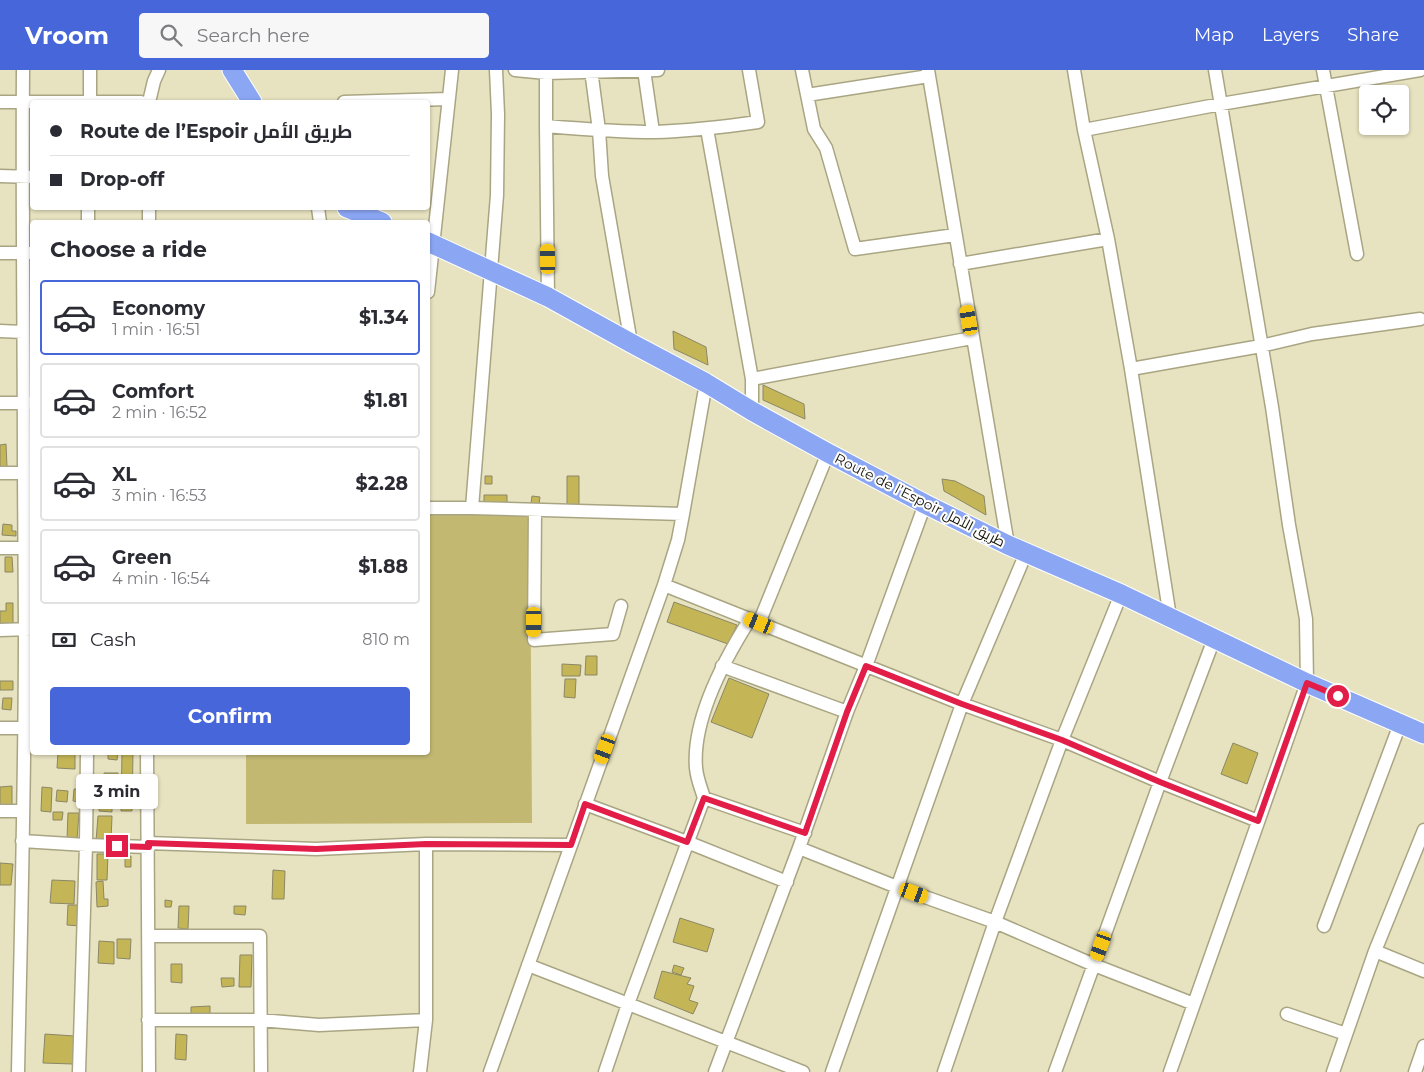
<!DOCTYPE html>
<html lang="en">
<head>
<meta charset="utf-8">
<style>
	body { margin:0; font-family:Montserrat,Cairo,sans-serif; background:#f7f7f7; color:#2b2b33; height:100vh; display:flex; flex-direction:column; font-size:19px; white-space:nowrap }
	* { box-sizing:border-box; margin:0 }
	p { font-size:16px; color:#7c7c81 }
	.icon { flex:none; width:28px; height:28px; fill:none; stroke:currentColor; stroke-width:2; stroke-linecap:round; stroke-linejoin:round }
	.map { position:relative; flex:1; overflow:hidden }
	.sheet { position:absolute; left:30px; top:150px; width:400px; height:535px; display:flex; flex-direction:column; background:#fff; border-radius:5px; box-shadow:0 1px 4px #0004 }
	.sheet>* { flex:none }
	.hud { position:absolute; left:30px; top:30px; width:400px; height:110px; border-radius:5px; box-shadow:0 1px 4px #0004; display:grid; align-content:center; height:110px; padding:0 20px; background:#fff }
	.controls { position:absolute; left:1359px; top:15px; display:grid; gap:10px }
	.controls a { display:grid; place-items:center; width:50px; height:50px; border-radius:5px; background:#fff; box-shadow:0 1px 4px #0004; font-size:25px }
	.end { position:absolute; width:22px; height:22px; margin:-11px; border:6px solid #e11d48; background:#fff; box-shadow:0 0 0 2px #fff }
	.from { border-radius:50% }
	.bubble { position:absolute; height:35px; border-radius:5px; background:#fff; box-shadow:0 1px 4px #0004; font-size:16px; font-weight:700; line-height:35px; text-align:center }
	.car { position:absolute; width:15px; height:30px; margin:-15px -8px; border-radius:6px; box-shadow:0 0 4px 1px #0007; background:linear-gradient(#f5c518 24%,#345 0 40%,#f5c518 0 76%,#345 0 86%,#f5c518 0) }
	.hud b { display:flex; align-items:center; gap:18px; height:48px; font-size:19px }
	.hud b+b { border-top:1px solid #e1e1e2 }
	.hud i { width:12px; height:12px; background:#2b2b33 }
	ul { padding:0; list-style:none }
	li { display:flex; align-items:center; gap:15px; height:75px; margin:0 10px 8px; padding:0 10px; border:2px solid #e1e1e2; border-radius:5px }
	li div { flex:1 }
	li b { display:block; font-size:19px }
	li em { font-style:normal; font-weight:700 }
	li.current { border-color:#4666d9 }
	li>.icon { width:45px; height:45px; stroke-width:1.5 }
	h2 { padding:0 20px; font-size:22px; line-height:60px }
	.pay { display:flex; align-items:center; gap:12px; height:55px; padding:0 20px; font-size:19px }
	.pay p { margin-inline-start:auto }
	.cta { display:flex; gap:10px; margin-top:auto; padding:10px 20px }
	.cta a { flex:1; height:58px; border-radius:5px; background:#4666d9; color:#fff; font-size:20px; font-weight:700; line-height:58px; text-align:center }
	header { display:flex; align-items:center; gap:30px; box-sizing:border-box; height:70px; padding:0 25px; background:#4666d9; color:#fff }
	header strong { font-size:24px }
	nav { display:flex; gap:28px; margin-inline-start:auto; font-size:18px }
	.search { width:350px; height:45px; background:#f7f7f7; display:flex; align-items:center; gap:12px; box-sizing:border-box; padding:0 18px; border-radius:5px; color:#7c7c81; font-size:19px }
	.map>svg:first-child { display:block }
	.green { fill:#c2b872 }
	.building { fill:#c4b656; stroke:#8b8766 }
	.lines { fill:none; stroke-linecap:round; stroke-linejoin:round }
	.minor-casing { stroke:#a9a583; stroke-width:15 }
	.highway-casing { stroke:#fff; stroke-width:21 }
	.minor { stroke:#fff; stroke-width:12 }
	.highway { stroke:#8ba7f4; stroke-width:19 }
	.route { stroke:#e11d48; stroke-width:6 }
	.labels { text-anchor:middle; dominant-baseline:central; stroke-width:4; stroke-linejoin:round; paint-order:stroke }
	.street-label { font-size:14px; fill:#181609; stroke:#fff }
</style>
</head>
<body>
<header>
<strong>Vroom</strong>
<div class="search"><svg class="icon" aria-label="search" viewBox="0 0 24 24"><circle cx="10" cy="10" r="6"/><path d="M15 15l6 6"/></svg>Search here</div>
<nav><a>Map</a><a>Layers</a><a>Share</a></nav>
</header>
<div class="map">
<svg width="1424" height="1002" viewBox="0 0 1424 1002">
	<rect width="100%" height="100%" fill="#e7e2bf"/>
	<path class="green" d="M 428,445 L 530,445 L 532,753 L 246,754 L 246,683 L 428,682 Z"/>
	<path class="building" d="M 673,261 L 706,277 L 708,295 L 674,279 Z
		M 763,315 L 804,334 L 805,349 L 763,330 Z
		M 6,374 L 7,397 L 0,397 L 0,375 Z
		M 485,406 L 492,406 L 492,414 L 485,414 Z
		M 567,406 L 579,406 L 579,437 L 567,437 Z
		M 942,409 L 955,411 L 984,426 L 986,445 L 944,421 Z
		M 484,425 L 507,425 L 507,433 L 484,433 Z
		M 532,426 L 540,427 L 539,434 L 531,433 Z
		M 3,454 L 12,455 L 12,461 L 16,461 L 16,466 L 2,465 Z
		M 5,487 L 12,487 L 13,502 L 5,502 Z
		M 674,532 L 737,555 L 728,574 L 667,552 Z
		M 6,533 L 13,533 L 13,556 L 0,556 L 0,541 L 6,541 Z
		M 586,586 L 597,586 L 597,605 L 585,605 Z
		M 562,594 L 581,595 L 580,606 L 562,606 Z
		M 729,608 L 769,624 L 752,668 L 711,652 Z
		M 565,609 L 576,609 L 575,628 L 564,627 Z
		M 0,611 L 13,611 L 13,620 L 0,620 Z
		M 3,628 L 12,628 L 11,640 L 2,639 Z
		M 1233,673 L 1258,683 L 1247,714 L 1221,704 Z
		M 58,682 L 75,682 L 75,699 L 57,698 Z
		M 108,682 L 118,682 L 117,690 L 108,689 Z
		M 122,682 L 133,682 L 132,741 L 121,741 Z
		M 104,703 L 118,703 L 118,713 L 104,713 Z
		M 12,716 L 12,740 L 0,740 L 0,717 Z
		M 42,717 L 52,718 L 51,742 L 41,741 Z
		M 74,719 L 81,719 L 80,732 L 73,731 Z
		M 57,720 L 68,721 L 67,732 L 56,731 Z
		M 100,727 L 109,727 L 109,735 L 112,735 L 112,742 L 99,741 Z
		M 53,742 L 63,742 L 62,750 L 53,750 Z
		M 68,743 L 79,743 L 77,770 L 67,769 Z
		M 98,746 L 112,746 L 111,771 L 96,771 Z
		M 97,784 L 108,784 L 107,810 L 97,810 Z
		M 125,786 L 131,786 L 131,797 L 125,797 Z
		M 0,793 L 13,794 L 11,815 L 0,815 Z
		M 273,800 L 285,801 L 284,829 L 272,829 Z
		M 52,810 L 75,811 L 74,834 L 50,833 Z
		M 103,811 L 104,829 L 108,829 L 108,836 L 97,837 L 96,812 Z
		M 165,830 L 172,831 L 171,837 L 165,837 Z
		M 68,835 L 81,835 L 80,856 L 67,855 Z
		M 179,836 L 189,836 L 188,859 L 178,858 Z
		M 234,836 L 246,836 L 245,845 L 234,844 Z
		M 680,848 L 714,859 L 707,882 L 673,872 Z
		M 117,869 L 131,869 L 130,889 L 117,888 Z
		M 99,871 L 114,872 L 114,894 L 98,893 Z
		M 240,885 L 252,885 L 251,917 L 239,917 Z
		M 171,894 L 182,894 L 182,913 L 171,912 Z
		M 674,895 L 684,898 L 681,905 L 672,902 Z
		M 662,901 L 691,908 L 687,914 L 694,916 L 689,930 L 698,933 L 693,944 L 654,928 Z
		M 221,908 L 234,908 L 234,916 L 222,917 Z
		M 210,936 L 210,944 L 191,945 L 191,937 Z
		M 45,964 L 74,966 L 73,994 L 43,993 Z
		M 176,964 L 187,965 L 186,990 L 175,989 Z"/>
	<g class="lines">
		<defs>
			<path id="minor" d="M 515,0 L 546,3 L 658,0
				M 591,0 L 599,60 L 602,106 L 631,273
				M 644,0 L 653,62
				M 802,0 L 814,59 L 826,78 L 855,179 L 955,165
				M 928,0 L 1008,475
				M 1074,0 L 1084,60 L 1108,169 L 1131,299 L 1170,547
				M 1323,0 L 1357,184
				M 546,3 L 546,56 L 548,227
				M 807,25 L 929,6
				M 0,32 L 141,32
				M 90,32 L 90,0
				M 149,32 L 154,11 L 159,0
				M 344,32 L 448,29
				M 546,56 C 582,59 618,62 654,62 C 689,61 723,57 758,52 L 749,0
				M 707,59 L 752,309 L 752,341
				M 1084,60 L 1221,34 L 1420,0
				M 0,106 L 32,107
				M 149,138 L 149,152
				M 318,138 L 320,152
				M 88,152 L 88,138
				M 0,183 L 32,183
				M 960,194 L 1108,169
				M 428,222 L 452,0
				M 0,261 L 23,262
				M 1131,299 L 1261,276 L 1312,264 L 1420,249
				M 752,309 L 972,268
				M 0,333 L 32,333
				M 0,403 L 24,403
				M 428,438 L 472,438 L 683,444
				M 472,438 L 497,125 L 498,44 L 496,0
				M 535,440 L 534,570 L 613,564 L 621,536
				M 0,478 L 32,478
				M 664,515 L 962,634 L 1062,670 L 1160,712 L 1258,751
				M 759,553 L 828,383
				M 0,560 L 32,559
				M 722,596 L 847,642
				M 0,658 L 32,658
				M 147,682 L 149,1002
				M 704,728 L 805,763
				M 585,734 L 687,772 L 787,812
				M 0,741 L 22,741
				M 22,771 L 86,775 L 149,777
				M 148,773 L 316,779 L 426,774 L 571,775
				M 799,778 L 897,817 L 995,852 L 1094,895 L 1194,934
				M 1324,856 L 1400,654
				M 148,866 L 260,866 L 261,1002
				M 1375,881 L 1424,901
				M 528,895 L 803,1002
				M 1287,944 L 1346,964
				M 148,950 L 260,950 L 319,955 L 426,950
				M 18,1002 C 21,854 25,707 25,559 C 25,507 24,455 24,403 C 24,269 22,134 23,0
				M 79,1002 L 86,775 L 87,682
				M 420,1002 L 426,950 L 426,774
				M 490,1002 L 664,515 L 678,470 L 683,444 L 706,313
				M 605,1002 L 628,934 L 704,728 C 701,718 697,709 696,698 C 692,649 724,590 750,549
				M 715,1002 L 799,778 L 847,642 L 866,596 L 925,434
				M 832,1002 L 962,634 L 1026,483
				M 944,1002 L 995,852 L 1062,670 L 1121,524
				M 1055,1002 L 1160,712 L 1214,569
				M 1170,1002 L 1307,613 L 1306,549 L 1289,455 L 1272,337 L 1215,0
				M 1333,1002 L 1375,881 L 1424,760
				M 1415,1002 L 1424,976"/>
			<path id="highway" d="M 232,0 L 252,32
				M 347,138 L 382,152
				M 428,172 L 548,227 L 631,273 L 706,313 L 752,341 L 828,383 L 925,434 L 1008,475 L 1121,524 L 1307,613 L 1424,664"/>
		</defs>
		<use href="#minor" class="minor-casing"/>
		<use href="#highway" class="highway-casing"/>
		<use href="#minor" class="minor"/>
		<use href="#highway" class="highway"/>
	</g>
	<g class="lines">
		<path class="route" d="M 117,776 L 149,777 L 148,773 L 316,779 L 426,774 L 571,775 L 585,734 L 687,772 L 704,728 L 805,763 L 847,642 L 866,596 L 962,634 L 1062,670 L 1160,712 L 1258,751 L 1307,613 L 1338,626"/>
	</g>
	<g class="labels">
		<g class="street-label">
			<text transform="translate(920 430) rotate(27)">Route de l’Espoir طريق الأمل</text>
		</g>
	</g>
</svg>
<div class="controls">
<a><svg class="icon" aria-label="locate" viewBox="0 0 24 24"><circle cx="12" cy="12" r="6"/><path d="M12 2v4M12 18v4M2 12h4M18 12h4"/></svg></a>
</div>
<i class="end from" style="left:1338px;top:626px"></i>
<i class="end" style="left:117px;top:776px"></i>
<div class="bubble" style="left:76px;top:704px;width:82px">3 min</div>
<i class="car" style="left:548px;top:189px;rotate:359deg"></i>
<i class="car" style="left:969px;top:250px;rotate:350deg"></i>
<i class="car" style="left:534px;top:552px;rotate:180deg"></i>
<i class="car" style="left:759px;top:553px;rotate:292deg"></i>
<i class="car" style="left:605px;top:679px;rotate:200deg"></i>
<i class="car" style="left:914px;top:823px;rotate:110deg"></i>
<i class="car" style="left:1101px;top:876px;rotate:200deg"></i>
<div class="hud">
<b><i class="from"></i>Route de l’Espoir طريق الأمل</b>
<b><i></i>Drop-off</b>
</div>
<section class="sheet">
<h2>Choose a ride</h2>
<ul>
<li class="current"><svg class="icon" aria-label="car" viewBox="0 0 24 24"><path d="M5 17H2v-5l4-1 3-4h7l3 4 3 1v5h-3M9 17h6M6 11h13"/><circle cx="7" cy="17" r="2"/><circle cx="17" cy="17" r="2"/></svg><div><b>Economy</b><p>1 min · 16:51</p></div><em>$1.34</em></li>
<li><svg class="icon" aria-label="car" viewBox="0 0 24 24"><path d="M5 17H2v-5l4-1 3-4h7l3 4 3 1v5h-3M9 17h6M6 11h13"/><circle cx="7" cy="17" r="2"/><circle cx="17" cy="17" r="2"/></svg><div><b>Comfort</b><p>2 min · 16:52</p></div><em>$1.81</em></li>
<li><svg class="icon" aria-label="car" viewBox="0 0 24 24"><path d="M5 17H2v-5l4-1 3-4h7l3 4 3 1v5h-3M9 17h6M6 11h13"/><circle cx="7" cy="17" r="2"/><circle cx="17" cy="17" r="2"/></svg><div><b>XL</b><p>3 min · 16:53</p></div><em>$2.28</em></li>
<li><svg class="icon" aria-label="car" viewBox="0 0 24 24"><path d="M5 17H2v-5l4-1 3-4h7l3 4 3 1v5h-3M9 17h6M6 11h13"/><circle cx="7" cy="17" r="2"/><circle cx="17" cy="17" r="2"/></svg><div><b>Green</b><p>4 min · 16:54</p></div><em>$1.88</em></li>
</ul>
<div class="pay"><svg class="icon" aria-label="cash" viewBox="0 0 24 24"><path d="M3 7h18v10H3z"/><circle cx="12" cy="12" r="2"/></svg>Cash<p>810 m</p></div>
<div class="cta"><a>Confirm</a></div>
</section>
</div>
</body>
</html>
